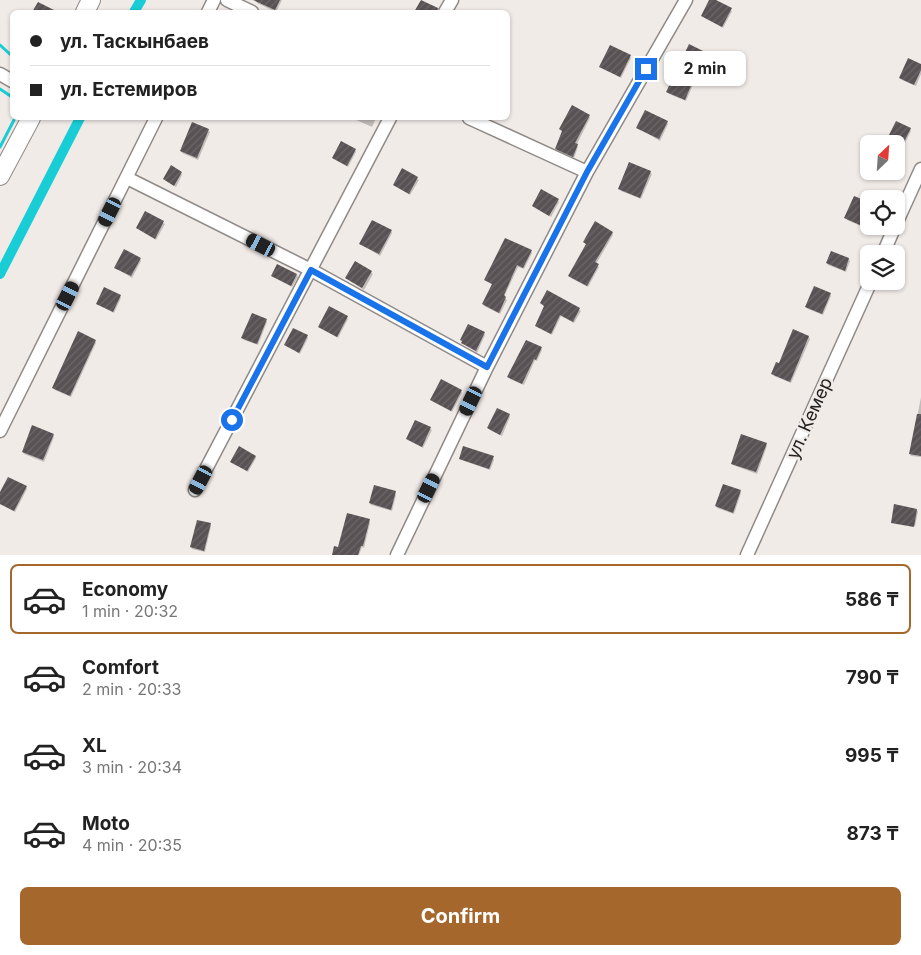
<!DOCTYPE html>
<html lang="en">
<head>
<meta charset="utf-8">
<style>
	body { margin:0; font-family:Inter,sans-serif; background:#f6f6f6; color:#222; height:100vh; display:flex; flex-direction:column; font-size:19px; white-space:nowrap }
	* { box-sizing:border-box; margin:0 }
	p { font-size:16px; color:#767676 }
	.icon { flex:none; width:28px; height:28px; fill:none; stroke:currentColor; stroke-width:2; stroke-linecap:round; stroke-linejoin:round }
	.map { position:relative; height:555px; overflow:hidden }
	.sheet { display:flex; flex-direction:column; background:#fff; flex:1 }
	.sheet>* { flex:none }
	.guide { position:absolute; left:10px; top:10px; width:500px; height:110px; border-radius:8px; box-shadow:0 1px 4px #0004; display:grid; align-content:center; height:110px; padding:0 20px; background:#fff }
	.needle { width:32px; rotate:25deg }
	.tools { position:absolute; left:860px; top:135px; display:grid; gap:10px }
	.tools a { display:grid; place-items:center; width:45px; height:45px; border-radius:8px; background:#fff; box-shadow:0 1px 4px #0004; font-size:25px }
	.end { position:absolute; width:22px; height:22px; margin:-11px; border:6px solid #1a73e8; background:#fff; box-shadow:0 0 0 2px #fff }
	.from { border-radius:50% }
	.bubble { position:absolute; height:35px; border-radius:8px; background:#fff; box-shadow:0 1px 4px #0004; font-size:16px; font-weight:700; line-height:35px; text-align:center }
	.car { position:absolute; width:15px; height:30px; margin:-15px -8px; border-radius:6px; box-shadow:0 0 4px 1px #0007; background:linear-gradient(#222 24%,#8ab4d8 0 40%,#222 0 76%,#8ab4d8 0 86%,#222 0) }
	.guide b { display:flex; align-items:center; gap:18px; height:48px; font-size:19px }
	.guide b+b { border-top:1px solid #e0e0e0 }
	.guide i { width:12px; height:12px; background:#222 }
	ul { padding:9px 0 0; list-style:none }
	li { display:flex; align-items:center; gap:15px; height:70px; margin:0 10px 8px; padding:0 10px; border:2px solid transparent; border-radius:8px }
	li div { flex:1 }
	li b { display:block; font-size:19px }
	li em { font-style:normal; font-weight:700 }
	li.selected { border-color:#a5672c }
	li>.icon { width:45px; height:45px; stroke-width:1.5 }
	.button { display:flex; gap:10px; margin-top:auto; padding:10px 20px }
	.button a { flex:1; height:58px; border-radius:8px; background:#a5672c; color:#fff; font-size:20px; font-weight:700; line-height:58px; text-align:center }
	.map>svg:first-child { display:block }
	.shadow { fill:#0003 }
	.lines { fill:none; stroke-linecap:round; stroke-linejoin:round }
	.stream { stroke:#19cdd6; stroke-width:3 }
	.canal { stroke:#19cdd6; stroke-width:10 }
	.building { fill:url(#building-hatch) }
	.minor-casing { stroke:#8f8a87; stroke-width:15 }
	.secondary-casing { stroke:#8f8a87; stroke-width:20 }
	.minor { stroke:#fff; stroke-width:12 }
	.secondary { stroke:#fff; stroke-width:18 }
	.route { stroke:#1a73e8; stroke-width:6 }
	.labels { text-anchor:middle; dominant-baseline:central; stroke-width:5; stroke-linejoin:round; paint-order:stroke }
	.street-label { font-size:18px; fill:#242221; stroke:#f1ebe8 }
</style>
</head>
<body>
<div class="map">
<svg width="921" height="555" viewBox="0 0 921 555">
	<defs>
		<pattern id="building-hatch" width="6" height="6" patternUnits="userSpaceOnUse" patternTransform="scale(1.25)"><rect width="6" height="6" fill="#585254"/><path d="M-1 1l2-2M0 6l6-6M5 7l2-2" fill="none" stroke="#6c6769"/></pattern>
	</defs>
	<rect width="100%" height="100%" fill="#f1ebe8"/>
	<path class="shadow" d="M 256,0 L 282,0 L 276,12 L 257,3 Z
		M 710,0 L 713,0 L 732,11 L 723,28 L 702,16 Z
		M 705,53 L 706,55 L 686,101 L 669,94 L 667,92 Z
		M 630,56 L 631,58 L 621,78 L 601,67 Z
		M 921,65 L 921,74 L 916,86 L 902,80 L 901,78 Z
		M 589,116 L 590,118 L 577,144 L 578,147 L 574,158 L 558,151 L 557,148 L 563,132 L 561,129 Z
		M 352,118 L 376,118 L 372,127 Z
		M 667,122 L 668,124 L 660,141 L 638,128 Z
		M 193,124 L 208,130 L 210,132 L 198,160 L 182,153 L 181,151 Z
		M 910,129 L 911,131 L 903,147 L 889,139 Z
		M 355,150 L 356,152 L 348,167 L 333,158 Z
		M 402,170 L 419,180 L 410,195 L 394,185 Z
		M 650,172 L 652,174 L 641,199 L 621,191 L 619,189 Z
		M 181,173 L 182,175 L 176,187 L 164,179 Z
		M 558,200 L 559,202 L 551,217 L 533,206 Z
		M 146,213 L 165,224 L 156,240 L 137,228 Z
		M 846,218 L 869,226 L 871,226 L 870,230 L 847,220 Z
		M 391,231 L 392,233 L 380,256 L 361,244 Z
		M 612,232 L 613,235 L 596,264 L 599,267 L 588,287 L 571,278 L 570,276 L 587,245 L 584,242 Z
		M 531,251 L 532,253 L 524,269 L 518,267 L 504,297 L 507,300 L 500,314 L 484,306 L 483,304 L 493,285 L 485,280 Z
		M 832,253 L 849,259 L 850,261 L 846,272 L 828,265 L 827,263 Z
		M 140,259 L 141,261 L 132,278 L 116,268 Z
		M 371,272 L 373,274 L 364,290 L 346,278 Z
		M 297,275 L 298,277 L 292,287 L 273,276 Z
		M 548,291 L 581,311 L 574,323 L 561,316 L 552,335 L 536,326 L 545,307 L 541,303 Z
		M 830,294 L 831,296 L 823,315 L 808,309 L 806,307 Z
		M 120,296 L 121,298 L 114,313 L 98,304 Z
		M 347,317 L 348,319 L 338,338 L 319,327 Z
		M 266,320 L 267,322 L 258,345 L 244,340 L 242,338 Z
		M 794,331 L 809,337 L 810,339 L 791,383 L 774,376 L 773,374 L 780,365 Z
		M 484,333 L 485,335 L 477,353 L 463,343 Z
		M 307,336 L 308,338 L 300,354 L 286,345 Z
		M 95,341 L 96,343 L 71,397 L 55,390 L 53,388 Z
		M 541,348 L 542,350 L 537,361 L 535,360 L 524,385 L 510,379 L 509,377 Z
		M 461,391 L 462,393 L 452,412 L 431,400 Z
		M 921,397 L 921,457 L 911,456 L 910,454 Z
		M 509,415 L 510,417 L 502,436 L 490,430 L 488,428 Z
		M 416,421 L 432,430 L 423,448 L 407,439 Z
		M 53,435 L 54,437 L 44,462 L 24,454 L 23,452 Z
		M 766,444 L 767,446 L 757,474 L 733,465 L 732,463 Z
		M 255,456 L 256,458 L 248,472 L 231,462 Z
		M 460,458 L 493,458 L 494,460 L 490,470 L 462,460 Z
		M 26,487 L 27,489 L 15,512 L 0,504 L 0,495 Z
		M 740,491 L 741,493 L 734,514 L 717,508 L 716,506 Z
		M 395,493 L 396,495 L 392,511 L 371,505 L 370,503 Z
		M 917,510 L 918,512 L 915,526 L 892,522 Z
		M 369,521 L 370,523 L 364,548 L 362,547 L 359,555 L 333,555 Z
		M 210,524 L 211,526 L 205,552 L 192,549 L 191,547 Z"/>
	<g class="lines">
		<path class="stream" d="M 0,45 L 12,56
			M 0,89 L 12,97
			M 0,147 L 15,118"/>
		<path class="canal" d="M 134,12 L 141,0
			M 0,274 L 80,118"/>
	</g>
	<path class="building" d="M 253,0 L 280,0 L 275,10 Z
		M 421,0 L 438,8 L 437,12 L 414,12 Z
		M 709,0 L 716,0 L 732,8 L 722,27 L 701,16 Z
		M 38,2 L 58,12 L 32,12 Z
		M 689,44 L 705,52 L 685,100 L 666,92 Z
		M 610,45 L 631,55 L 620,77 L 599,67 Z
		M 908,58 L 921,64 L 921,70 L 914,85 L 899,78 Z
		M 572,105 L 590,115 L 575,143 L 578,144 L 573,157 L 555,149 L 562,131 L 559,129 Z
		M 645,110 L 668,121 L 659,139 L 636,128 Z
		M 896,121 L 911,128 L 902,146 L 887,139 Z
		M 192,122 L 209,129 L 197,158 L 180,151 Z
		M 341,141 L 356,149 L 347,166 L 332,158 Z
		M 629,162 L 651,171 L 640,198 L 618,189 Z
		M 171,165 L 182,172 L 174,186 L 163,179 Z
		M 402,168 L 418,177 L 409,194 L 393,185 Z
		M 541,189 L 559,199 L 549,216 L 532,206 Z
		M 854,196 L 869,202 L 869,229 L 844,218 Z
		M 145,211 L 164,221 L 155,239 L 136,228 Z
		M 372,220 L 392,230 L 379,254 L 359,244 Z
		M 595,221 L 613,232 L 595,262 L 599,264 L 587,286 L 568,276 L 586,244 L 583,242 Z
		M 505,238 L 532,250 L 523,268 L 517,265 L 504,295 L 506,297 L 499,313 L 482,304 L 492,284 L 484,280 Z
		M 124,249 L 141,258 L 131,276 L 114,268 Z
		M 831,251 L 849,258 L 845,271 L 826,263 Z
		M 355,261 L 372,271 L 362,288 L 345,278 Z
		M 277,264 L 297,274 L 291,286 L 271,276 Z
		M 814,286 L 831,293 L 822,314 L 805,307 Z
		M 104,287 L 121,295 L 113,312 L 96,304 Z
		M 547,290 L 580,308 L 573,322 L 560,315 L 551,334 L 535,326 L 544,306 L 540,303 Z
		M 329,306 L 348,316 L 337,337 L 318,327 Z
		M 252,313 L 267,319 L 257,344 L 241,338 Z
		M 468,324 L 485,332 L 476,351 L 461,343 L 462,341 L 460,340 Z
		M 293,328 L 308,335 L 299,353 L 284,345 Z
		M 793,329 L 809,336 L 790,382 L 771,374 L 776,362 L 779,363 Z
		M 78,331 L 96,340 L 70,396 L 52,388 Z
		M 526,340 L 542,347 L 536,360 L 534,359 L 522,384 L 507,377 Z
		M 441,379 L 462,390 L 451,411 L 430,400 Z
		M 497,408 L 510,414 L 500,435 L 487,428 Z
		M 917,414 L 921,414 L 921,456 L 909,454 Z
		M 415,420 L 431,427 L 422,447 L 406,439 Z
		M 32,425 L 54,434 L 43,460 L 22,452 Z
		M 741,434 L 767,443 L 756,472 L 731,464 Z
		M 239,446 L 256,456 L 247,471 L 230,462 Z
		M 463,446 L 494,456 L 489,469 L 459,459 Z
		M 8,477 L 27,486 L 14,511 L 0,504 L 0,492 Z
		M 723,484 L 741,490 L 733,513 L 715,506 Z
		M 374,485 L 396,491 L 391,510 L 369,503 Z
		M 894,504 L 917,509 L 914,527 L 891,523 Z
		M 347,513 L 370,519 L 363,546 L 361,546 L 358,555 L 332,555 L 334,546 L 338,547 Z
		M 197,520 L 211,523 L 204,551 L 190,547 Z"/>
	<g class="lines">
		<defs>
			<path id="minor" d="M 227,0 L 252,12
				M 208,12 L 214,0
				M 445,12 L 452,0
				M 0,74 L 12,81
				M 469,118 L 587,172
				M 127,178 L 311,270 L 487,367
				M 896,224 L 921,169
				M 883,254 L 895,226
				M 0,431 L 156,118
				M 195,490 L 390,118
				M 397,555 L 487,367 L 587,172 L 686,0
				M 747,555 L 871,281"/>
			<path id="secondary" d="M 85,12 L 91,0
				M 0,176 L 31,118"/>
		</defs>
		<use href="#minor" class="minor-casing"/>
		<use href="#secondary" class="secondary-casing"/>
		<use href="#minor" class="minor"/>
		<use href="#secondary" class="secondary"/>
	</g>
	<g class="lines">
		<path class="route" d="M 232,420 L 311,270 L 487,367 L 587,172 L 646,69"/>
	</g>
	<g class="labels">
		<g class="street-label">
			<text transform="translate(809 418) rotate(-66)">ул. Кемер</text>
		</g>
	</g>
</svg>
<div class="tools">
<a><svg class="needle" viewBox="-14 -14 28 28"><path d="M0-13l5 13h-10z" fill="#e53935"/><path d="M0 13l5-13h-10z" fill="#767676"/></svg></a>
<a><svg class="icon" aria-label="locate" viewBox="0 0 24 24"><circle cx="12" cy="12" r="6"/><path d="M12 2v4M12 18v4M2 12h4M18 12h4"/></svg></a>
<a><svg class="icon" aria-label="layers" viewBox="0 0 24 24"><path d="M12 4l9 5-9 5-9-5zM3 14l9 5 9-5"/></svg></a>
</div>
<i class="end from" style="left:232px;top:420px"></i>
<i class="end" style="left:646px;top:69px"></i>
<div class="bubble" style="left:664px;top:51px;width:82px">2 min</div>
<i class="car" style="left:110px;top:212px;rotate:207deg"></i>
<i class="car" style="left:261px;top:245px;rotate:297deg"></i>
<i class="car" style="left:68px;top:296px;rotate:27deg"></i>
<i class="car" style="left:471px;top:401px;rotate:206deg"></i>
<i class="car" style="left:201px;top:480px;rotate:208deg"></i>
<i class="car" style="left:429px;top:488px;rotate:26deg"></i>
<div class="guide">
<b><i class="from"></i>ул. Таскынбаев</b>
<b><i></i>ул. Естемиров</b>
</div>
</div>
<section class="sheet">
<ul>
<li class="selected"><svg class="icon" aria-label="car" viewBox="0 0 24 24"><path d="M5 17H2v-5l4-1 3-4h7l3 4 3 1v5h-3M9 17h6M6 11h13"/><circle cx="7" cy="17" r="2"/><circle cx="17" cy="17" r="2"/></svg><div><b>Economy</b><p>1 min · 20:32</p></div><em>586 ₸</em></li>
<li><svg class="icon" aria-label="car" viewBox="0 0 24 24"><path d="M5 17H2v-5l4-1 3-4h7l3 4 3 1v5h-3M9 17h6M6 11h13"/><circle cx="7" cy="17" r="2"/><circle cx="17" cy="17" r="2"/></svg><div><b>Comfort</b><p>2 min · 20:33</p></div><em>790 ₸</em></li>
<li><svg class="icon" aria-label="car" viewBox="0 0 24 24"><path d="M5 17H2v-5l4-1 3-4h7l3 4 3 1v5h-3M9 17h6M6 11h13"/><circle cx="7" cy="17" r="2"/><circle cx="17" cy="17" r="2"/></svg><div><b>XL</b><p>3 min · 20:34</p></div><em>995 ₸</em></li>
<li><svg class="icon" aria-label="car" viewBox="0 0 24 24"><path d="M5 17H2v-5l4-1 3-4h7l3 4 3 1v5h-3M9 17h6M6 11h13"/><circle cx="7" cy="17" r="2"/><circle cx="17" cy="17" r="2"/></svg><div><b>Moto</b><p>4 min · 20:35</p></div><em>873 ₸</em></li>
</ul>
<div class="button"><a>Confirm</a></div>
</section>
</body>
</html>
